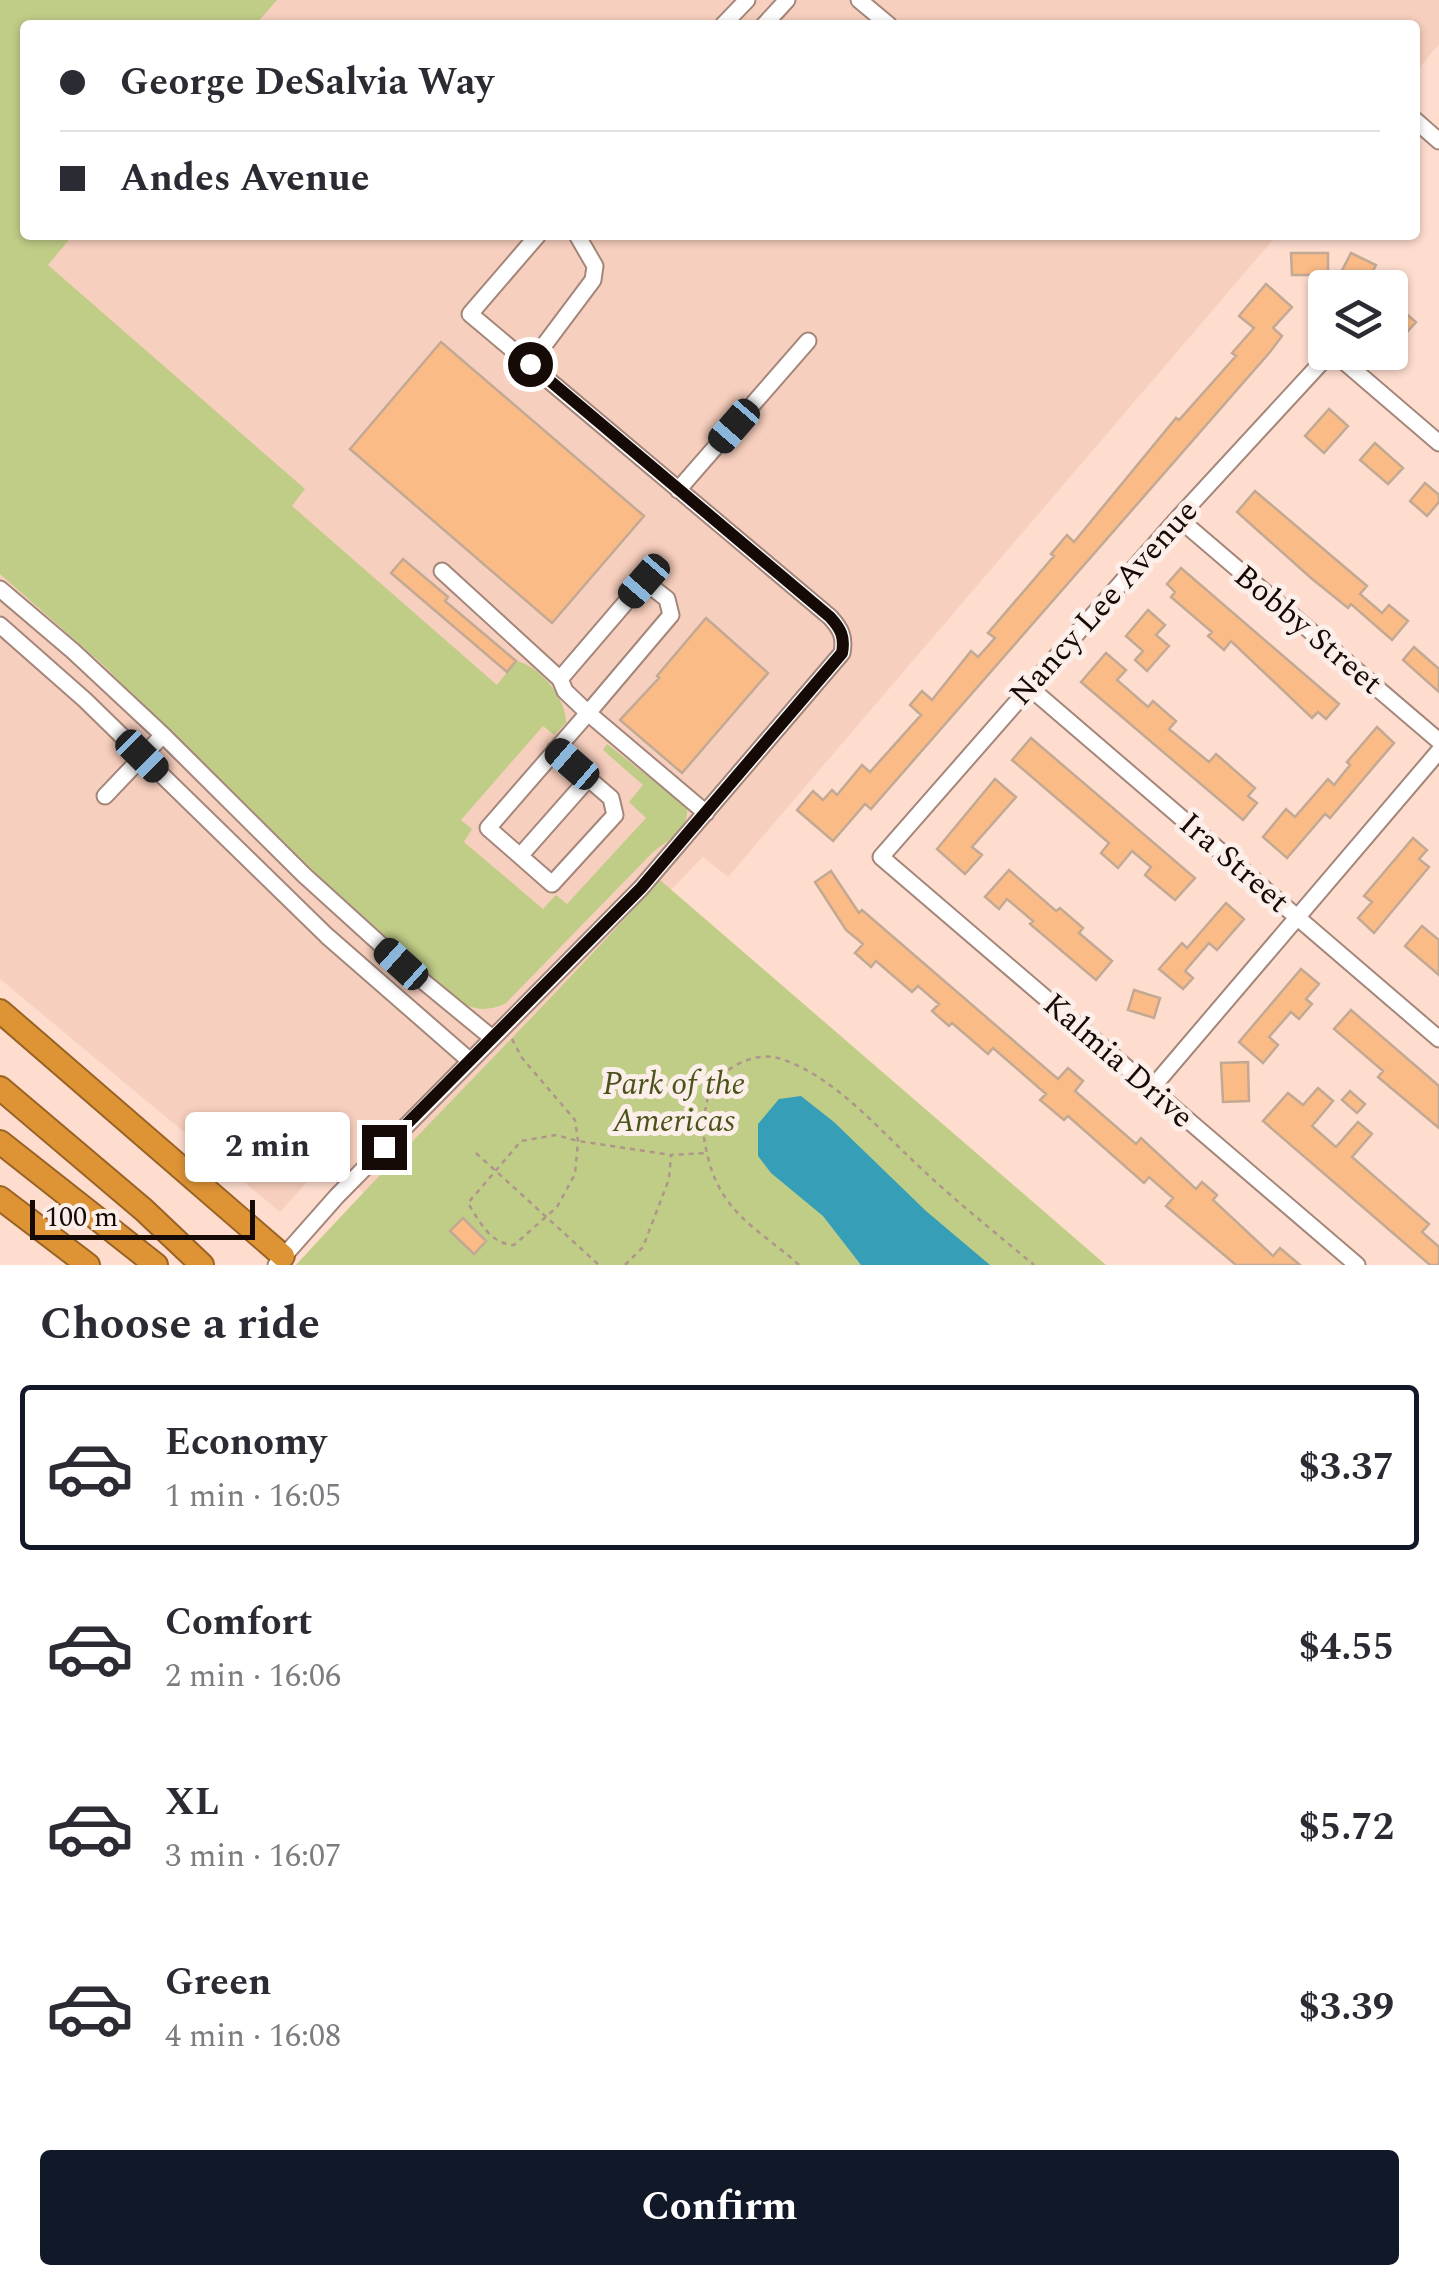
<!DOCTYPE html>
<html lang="en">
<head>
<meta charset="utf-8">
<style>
	body { margin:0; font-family:Spectral,serif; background:#f2f2f3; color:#2b2b33; height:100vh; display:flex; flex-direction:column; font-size:38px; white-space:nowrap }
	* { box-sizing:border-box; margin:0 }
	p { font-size:32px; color:#7c7c81 }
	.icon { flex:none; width:55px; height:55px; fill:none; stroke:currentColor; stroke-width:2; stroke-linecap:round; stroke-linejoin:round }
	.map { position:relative; height:1265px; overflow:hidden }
	.drawer { display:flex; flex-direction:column; background:#fff; flex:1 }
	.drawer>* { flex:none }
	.guide { position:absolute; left:20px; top:20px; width:1400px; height:220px; border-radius:10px; box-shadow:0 2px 8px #0004; display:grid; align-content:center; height:220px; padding:0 40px; background:#fff }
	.buttons { position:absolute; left:1308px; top:270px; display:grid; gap:20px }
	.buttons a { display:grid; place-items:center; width:100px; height:100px; border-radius:10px; background:#fff; box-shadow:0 2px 8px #0004; font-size:50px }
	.scale { position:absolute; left:30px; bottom:25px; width:225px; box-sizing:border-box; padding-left:10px; border:5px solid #150a06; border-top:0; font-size:28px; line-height:35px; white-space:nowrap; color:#150a06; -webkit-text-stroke:8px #fcefe9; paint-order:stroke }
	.end { position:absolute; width:45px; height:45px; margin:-22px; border:12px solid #150a06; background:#fff; box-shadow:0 0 0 5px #fff }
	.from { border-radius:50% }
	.bubble { position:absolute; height:70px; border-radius:10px; background:#fff; box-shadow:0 2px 8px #0004; font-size:32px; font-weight:700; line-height:70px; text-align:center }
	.car { position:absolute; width:30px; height:60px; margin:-30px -15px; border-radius:12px; box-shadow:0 0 8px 2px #0007; background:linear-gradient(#222 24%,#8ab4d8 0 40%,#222 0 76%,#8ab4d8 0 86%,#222 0) }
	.guide b { display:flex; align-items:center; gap:35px; height:95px; font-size:38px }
	.guide b+b { border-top:2px solid #e1e1e2 }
	.guide i { width:25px; height:25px; background:#2b2b33 }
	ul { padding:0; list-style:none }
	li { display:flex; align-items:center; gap:30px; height:165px; margin:0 20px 15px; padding:0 20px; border:5px solid transparent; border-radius:10px }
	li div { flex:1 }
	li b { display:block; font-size:38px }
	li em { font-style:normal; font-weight:700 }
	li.current { border-color:#111827 }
	li>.icon { width:90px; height:90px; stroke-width:1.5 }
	h2 { padding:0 40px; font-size:45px; line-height:120px }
	.primary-button { display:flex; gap:20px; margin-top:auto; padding:20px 40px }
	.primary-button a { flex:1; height:115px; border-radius:10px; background:#111827; color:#fff; font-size:40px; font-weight:700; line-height:115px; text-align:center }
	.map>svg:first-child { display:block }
	.built { fill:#f7cfbe }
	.green { fill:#c0cd87 }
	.water { fill:#369fb7 }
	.building { fill:#fabb87; stroke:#c2a994; stroke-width:2.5 }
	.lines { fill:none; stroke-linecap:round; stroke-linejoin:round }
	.minor-casing { stroke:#a4867a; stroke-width:19 }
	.highway-casing { stroke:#986325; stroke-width:26 }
	.path { stroke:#af958b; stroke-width:2.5; stroke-dasharray:5 5; stroke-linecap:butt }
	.minor { stroke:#fff; stroke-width:15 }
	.highway { stroke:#de9335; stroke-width:22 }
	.route { stroke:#150a06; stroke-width:12 }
	.labels { text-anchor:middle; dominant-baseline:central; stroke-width:10; stroke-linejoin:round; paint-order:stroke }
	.street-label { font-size:32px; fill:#150a06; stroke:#fcefe9 }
	.park-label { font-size:32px; font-style:italic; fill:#4b531c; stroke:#fcefe9 }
</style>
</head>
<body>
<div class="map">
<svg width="1439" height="1265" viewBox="0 0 1439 1265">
	<rect width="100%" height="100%" fill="#feddcf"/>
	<path class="built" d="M 0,0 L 1439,0 L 1439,44 L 1415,73 L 1415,25 L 25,25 L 25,235 L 1277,235 L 728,877 L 703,857 L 370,1198 L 326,1161 L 280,1212 L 0,979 Z"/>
	<path class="green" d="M 0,0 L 277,0 L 255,25 L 25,25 L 25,235 L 73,235 L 48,265 L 305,489 L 292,506 L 497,685 L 516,661 C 539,665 567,699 566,723 L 554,735 L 543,726 L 461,820 L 472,829 L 464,842 L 543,909 L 556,895 L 567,904 L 646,818 L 629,802 L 643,785 L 603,750 L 607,744 L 687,807 C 690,829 668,840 653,852 L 505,1004 C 487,1011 475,1011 459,1001 L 330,887 L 100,662 L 0,574 Z
		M 660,880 L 1106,1265 L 296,1265 C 415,1135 542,1011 660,880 Z"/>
	<path class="water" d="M 801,1096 L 834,1122 L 926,1211 L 990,1265 L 861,1265 L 823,1216 L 771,1173 L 758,1156 L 758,1124 L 779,1099 Z"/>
	<path class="building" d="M 1291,253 L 1328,253 L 1328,275 L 1292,275 Z
		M 1351,253 L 1376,265 L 1373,271 L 1382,276 L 1377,288 L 1333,288 Z
		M 1266,284 L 1292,307 L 1273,328 L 1282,336 L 1270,352 L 871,809 L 865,804 L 833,841 L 797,810 L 813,791 L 823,800 L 832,790 L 837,795 L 862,765 L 870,772 L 921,715 L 910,705 L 922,691 L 932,700 L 971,651 L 978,657 L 995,638 L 988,633 L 1054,556 L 1051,554 L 1067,535 L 1074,542 L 1176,418 L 1179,420 L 1236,356 L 1232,353 L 1254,328 L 1239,316 Z
		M 1390,300 L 1416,322 L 1397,343 L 1390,337 Z
		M 441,342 L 644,516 L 552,623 L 350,449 Z
		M 1329,409 L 1348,426 L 1324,453 L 1305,436 Z
		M 1375,443 L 1403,468 L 1388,484 L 1360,460 Z
		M 1425,483 L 1439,495 L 1439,502 L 1427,516 L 1410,501 Z
		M 1255,491 L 1367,586 L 1360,594 L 1382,613 L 1389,605 L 1408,621 L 1392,640 L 1351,604 L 1348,608 L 1311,578 L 1237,512 Z
		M 403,559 L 448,597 L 445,601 L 516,661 L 507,672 L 391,573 Z
		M 1181,568 L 1339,704 L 1326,719 L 1318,712 L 1312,718 L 1231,641 L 1224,650 L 1208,636 L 1212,632 L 1171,597 L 1175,592 L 1167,584 Z
		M 1148,610 L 1165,625 L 1156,635 L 1169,646 L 1147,671 L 1135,660 L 1143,651 L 1126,636 Z
		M 706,618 L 768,673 L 682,773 L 620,720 L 659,678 L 657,676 Z
		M 1414,647 L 1439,669 L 1439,692 L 1403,660 Z
		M 1106,653 L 1126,670 L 1117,680 L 1148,707 L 1153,701 L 1176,721 L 1169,729 L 1209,762 L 1216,754 L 1255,788 L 1248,796 L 1257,803 L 1243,820 L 1081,682 Z
		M 1377,727 L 1394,743 L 1330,818 L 1325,814 L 1287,858 L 1263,837 L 1286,809 L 1295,817 L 1328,779 L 1334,785 L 1350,765 L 1347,762 Z
		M 1031,738 L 1195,878 L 1175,900 L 1145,875 L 1151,867 L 1132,851 L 1118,868 L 1101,853 L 1109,843 L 1012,760 Z
		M 995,779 L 1016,797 L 972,847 L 982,855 L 965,874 L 937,849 Z
		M 1413,838 L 1427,850 L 1419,859 L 1429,867 L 1374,933 L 1358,918 L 1372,902 L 1364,896 Z
		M 1009,870 L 1056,911 L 1060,908 L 1083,928 L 1079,933 L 1112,961 L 1096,980 L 1030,924 L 1033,921 L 1007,899 L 999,909 L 985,897 Z
		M 831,871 L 859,913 L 862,910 L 1058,1079 L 1068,1068 L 1083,1081 L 1075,1091 L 1136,1144 L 1141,1138 L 1196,1189 L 1202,1182 L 1217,1195 L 1213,1200 L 1273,1256 L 1280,1248 L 1300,1265 L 1236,1265 L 1166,1206 L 1173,1198 L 1149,1177 L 1144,1183 L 1068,1116 L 1064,1120 L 1040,1100 L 1046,1094 L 993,1048 L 988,1054 L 952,1023 L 949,1026 L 932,1011 L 939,1004 L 918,986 L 912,992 L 876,961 L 871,967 L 855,953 L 863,944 L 846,930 L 815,882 Z
		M 1226,903 L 1244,919 L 1217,950 L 1209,943 L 1185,971 L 1193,978 L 1183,989 L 1159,969 L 1182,943 L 1187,948 Z
		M 1422,926 L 1439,940 L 1439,975 L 1405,946 Z
		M 1301,969 L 1319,984 L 1306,999 L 1312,1004 L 1299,1019 L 1291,1012 L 1269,1037 L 1278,1045 L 1263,1063 L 1239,1042 Z
		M 1134,990 L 1160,998 L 1154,1018 L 1128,1010 Z
		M 1351,1010 L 1439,1086 L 1439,1128 L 1378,1077 L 1383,1071 L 1334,1029 Z
		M 1248,1062 L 1249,1101 L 1223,1102 L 1221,1063 Z
		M 1318,1088 L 1333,1101 L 1312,1126 L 1336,1147 L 1358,1122 L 1372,1134 L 1352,1157 L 1429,1224 L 1422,1232 L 1439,1247 L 1439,1265 L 1430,1265 L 1263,1121 L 1288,1093 L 1303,1105 Z
		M 1350,1091 L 1365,1104 L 1357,1113 L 1342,1100 Z
		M 463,1218 L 486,1241 L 474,1254 L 450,1231 Z"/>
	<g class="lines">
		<defs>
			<path id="minor" d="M 859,0 L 889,25
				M 723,25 L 747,0
				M 764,25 L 787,0
				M 1415,120 L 1439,141
				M 1331,352 L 1178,518 L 881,857 L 1357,1265
				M 1333,352 L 1439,443
				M 530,364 L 593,280 L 595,266 L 577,235
				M 678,490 L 808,341
				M 1178,518 L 1439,741
				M 442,571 L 560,679
				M 0,589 L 73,651 L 163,735 L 304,875 L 401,963 L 491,1037
				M 0,625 L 85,700 L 327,936 L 469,1060
				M 1029,687 L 1439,1039
				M 555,750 L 611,798 L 615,815 L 552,884 L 488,828 L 588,713 L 565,691 L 560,679 L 644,581 L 667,599 L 671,615 L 588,713 L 706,813
				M 105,796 L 163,735
				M 520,856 L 588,779
				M 1151,1089 L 1439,751
				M 276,1265 L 337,1196 L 641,888 L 842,653 C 845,637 841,629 830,617 L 470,314 L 538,235"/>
			<path id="highway" d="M 0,1011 L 283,1256
				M 0,1088 L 144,1210 L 202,1265
				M 0,1142 L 156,1265
				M 0,1198 L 88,1265"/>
		</defs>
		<use href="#minor" class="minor-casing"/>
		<use href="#highway" class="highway-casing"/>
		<path class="path" d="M 512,1039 L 522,1058 L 575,1120 L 578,1141 L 575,1174 L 557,1207 L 514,1245 C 490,1244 479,1221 468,1203 L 521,1141 L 556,1135 L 578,1141 L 671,1155
			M 476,1153 L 599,1265
			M 625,1265 L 643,1247 L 669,1179 L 671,1155 L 707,1153
			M 799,1265 C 762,1231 726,1217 710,1165 C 706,1150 702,1135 704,1120 C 706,1102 709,1085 724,1073 C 740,1061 761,1052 781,1059 C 835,1076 883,1134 924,1171 C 959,1204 997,1234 1034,1265"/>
		<use href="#minor" class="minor"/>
		<use href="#highway" class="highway"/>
	</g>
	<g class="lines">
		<path class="route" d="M 384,1147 L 641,888 L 842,653 C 845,637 841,629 830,617 L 530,364"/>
	</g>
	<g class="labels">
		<g class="street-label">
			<text transform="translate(1104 603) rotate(-48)">Nancy Lee Avenue</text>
			<text transform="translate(1308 630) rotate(40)">Bobby Street</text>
			<text transform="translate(1234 863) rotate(41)">Ira Street</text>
			<text transform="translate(1118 1061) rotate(41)">Kalmia Drive</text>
		</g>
		<g class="park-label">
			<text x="674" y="1084">Park of the<tspan x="674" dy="37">Americas</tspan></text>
		</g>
	</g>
</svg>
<div class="buttons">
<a><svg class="icon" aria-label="layers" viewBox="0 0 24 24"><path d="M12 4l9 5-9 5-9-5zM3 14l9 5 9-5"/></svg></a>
</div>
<div class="scale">100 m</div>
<i class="end from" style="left:530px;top:364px"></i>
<i class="end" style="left:384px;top:1147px"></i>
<div class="bubble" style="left:185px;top:1112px;width:165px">2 min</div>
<i class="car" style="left:734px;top:426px;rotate:221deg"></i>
<i class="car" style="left:644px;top:581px;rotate:221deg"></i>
<i class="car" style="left:142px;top:756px;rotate:135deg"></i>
<i class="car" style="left:572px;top:764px;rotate:311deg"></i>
<i class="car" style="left:401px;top:964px;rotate:312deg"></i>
<div class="guide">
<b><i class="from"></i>George DeSalvia Way</b>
<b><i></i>Andes Avenue</b>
</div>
</div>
<section class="drawer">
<h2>Choose a ride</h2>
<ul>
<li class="current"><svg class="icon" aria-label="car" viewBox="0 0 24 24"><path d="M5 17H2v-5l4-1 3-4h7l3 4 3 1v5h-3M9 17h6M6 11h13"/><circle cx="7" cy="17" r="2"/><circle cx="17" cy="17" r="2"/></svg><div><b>Economy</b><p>1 min · 16:05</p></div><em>$3.37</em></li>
<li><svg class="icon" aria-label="car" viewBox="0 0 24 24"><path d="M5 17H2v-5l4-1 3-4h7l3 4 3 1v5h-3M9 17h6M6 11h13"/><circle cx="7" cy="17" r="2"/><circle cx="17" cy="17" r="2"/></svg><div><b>Comfort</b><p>2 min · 16:06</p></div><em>$4.55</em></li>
<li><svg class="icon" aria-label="car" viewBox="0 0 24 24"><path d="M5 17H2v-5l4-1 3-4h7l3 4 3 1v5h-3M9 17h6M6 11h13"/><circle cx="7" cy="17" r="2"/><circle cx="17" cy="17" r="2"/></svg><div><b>XL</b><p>3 min · 16:07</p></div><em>$5.72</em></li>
<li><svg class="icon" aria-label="car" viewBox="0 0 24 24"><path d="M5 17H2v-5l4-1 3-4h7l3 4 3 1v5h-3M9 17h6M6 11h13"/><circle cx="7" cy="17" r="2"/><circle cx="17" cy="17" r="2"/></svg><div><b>Green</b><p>4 min · 16:08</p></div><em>$3.39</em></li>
</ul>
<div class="primary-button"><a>Confirm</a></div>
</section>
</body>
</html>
